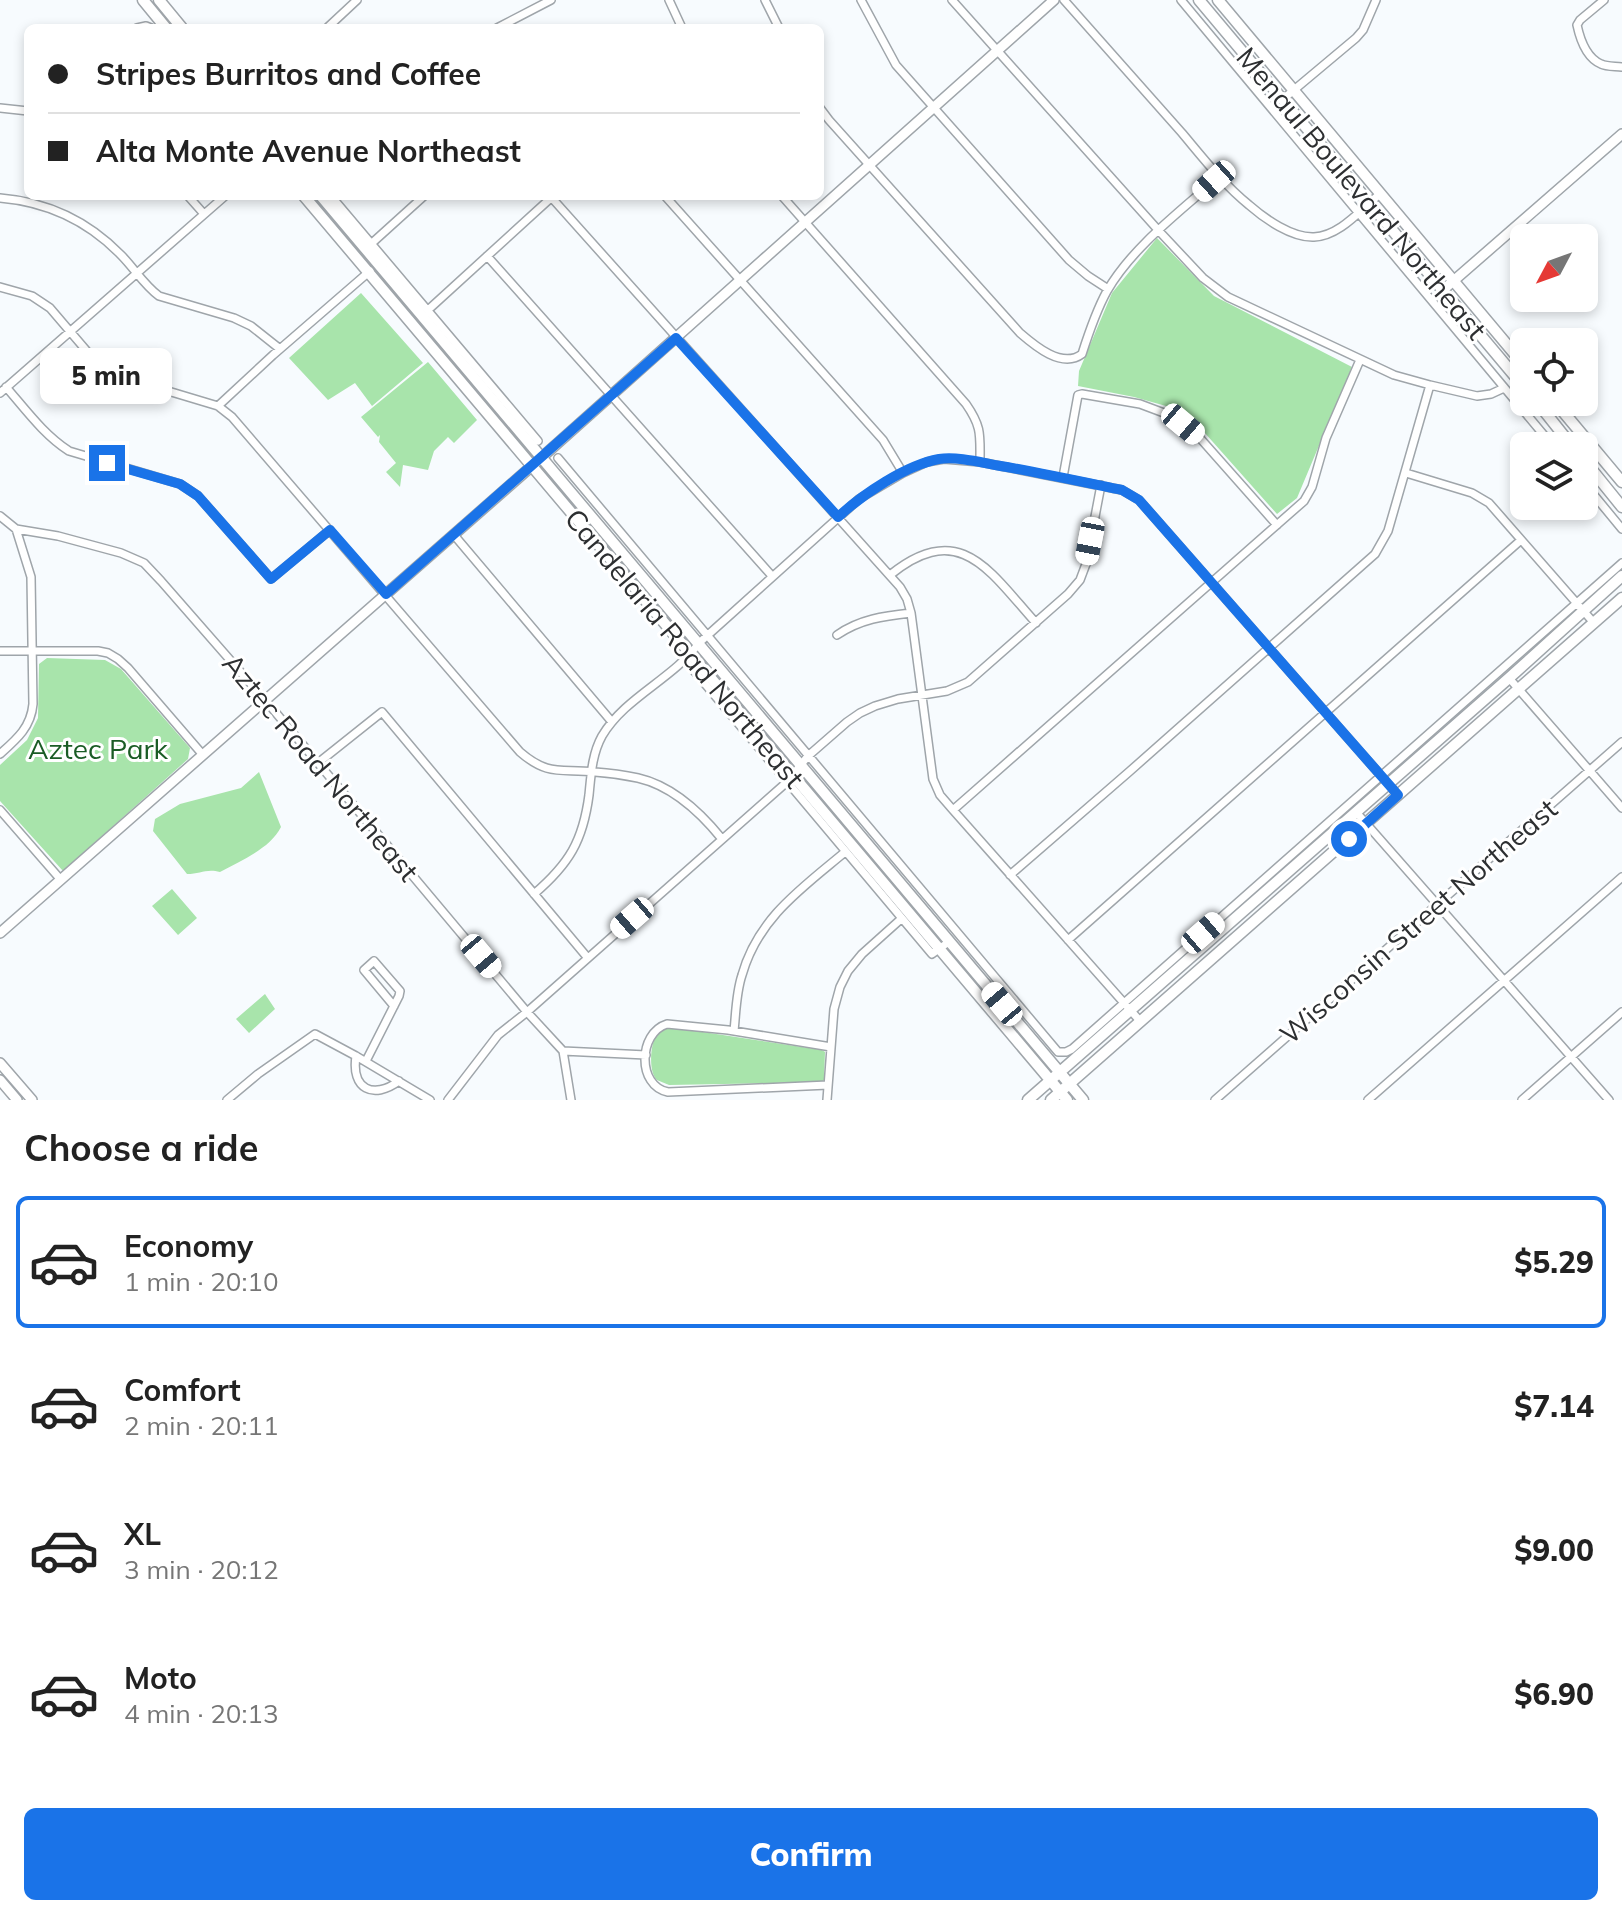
<!DOCTYPE html>
<html lang="en">
<head>
<meta charset="utf-8">
<style>
	body { margin:0; font-family:Mulish,sans-serif; background:#f6f6f6; color:#222; height:100vh; display:flex; flex-direction:column; font-size:30px; white-space:nowrap }
	* { box-sizing:border-box; margin:0 }
	p { font-size:26px; color:#767676 }
	.icon { flex:none; width:44px; height:44px; fill:none; stroke:currentColor; stroke-width:2; stroke-linecap:round; stroke-linejoin:round }
	.map { position:relative; height:1100px; overflow:hidden }
	.drawer { display:flex; flex-direction:column; background:#fff; flex:1 }
	.drawer>* { flex:none }
	.top-card { position:absolute; left:24px; top:24px; width:800px; height:176px; border-radius:12px; box-shadow:0 4px 12px #0003; display:grid; align-content:center; height:176px; padding:0 24px; background:#fff }
	.needle { width:52px; rotate:229deg }
	.controls { position:absolute; left:1510px; top:224px; display:grid; gap:16px }
	.controls a { display:grid; place-items:center; width:88px; height:88px; border-radius:12px; background:#fff; box-shadow:0 4px 12px #0003; font-size:40px }
	.end { position:absolute; width:36px; height:36px; margin:-18px; border:10px solid #1a73e8; background:#fff; box-shadow:0 0 0 4px #fff }
	.from { border-radius:50% }
	.bubble { position:absolute; height:56px; border-radius:12px; background:#fff; box-shadow:0 4px 12px #0003; font-size:26px; font-weight:800; line-height:56px; text-align:center }
	.car { position:absolute; width:24px; height:48px; margin:-24px -12px; border-radius:10px; box-shadow:0 0 6px 2px #0007; background:linear-gradient(#fff 24%,#345 0 40%,#fff 0 76%,#345 0 86%,#fff 0) }
	.top-card b { display:flex; align-items:center; gap:28px; height:76px; font-size:30px }
	.top-card b+b { border-top:2px solid #e0e0e0 }
	.top-card i { width:20px; height:20px; background:#222 }
	ul { padding:0; list-style:none }
	li { display:flex; align-items:center; gap:24px; height:132px; margin:0 16px 12px; padding:0 8px; border:4px solid transparent; border-radius:12px }
	li div { flex:1 }
	li b { display:block; font-size:30px }
	li em { font-style:normal; font-weight:800 }
	li.selected { border-color:#1a73e8 }
	li>.icon { width:72px; height:72px; stroke-width:1.5 }
	h2 { padding:0 24px; font-size:36px; line-height:96px }
	.button { display:flex; gap:16px; margin-top:auto; padding:16px 24px }
	.button a { flex:1; height:92px; border-radius:12px; background:#1a73e8; color:#fff; font-size:32px; font-weight:800; line-height:92px; text-align:center }
	.map>svg:first-child { display:block }
	.green { fill:#a8e4ab }
	.lines { fill:none; stroke-linecap:round; stroke-linejoin:round }
	.minor-casing { stroke:#9fa5aa; stroke-width:10 }
	.tertiary-casing { stroke:#9fa5aa; stroke-width:12 }
	.secondary-casing { stroke:#9fa5aa; stroke-width:13 }
	.minor { stroke:#fff; stroke-width:7 }
	.tertiary { stroke:#fff; stroke-width:9 }
	.secondary { stroke:#fff; stroke-width:10 }
	.route { stroke:#1a73e8; stroke-width:10 }
	.labels { text-anchor:middle; dominant-baseline:central; stroke-width:6; stroke-linejoin:round; paint-order:stroke }
	.street-label { font-size:28px; fill:#2d2f31; stroke:#fff }
	.park-label { font-size:28px; fill:#1a5c25; stroke:#fff }
</style>
</head>
<body>
<div class="map">
<svg width="1622" height="1100" viewBox="0 0 1622 1100">
	<rect width="100%" height="100%" fill="#f7fbfe"/>
	<path class="green" d="M 1157,238 L 1214,296 L 1352,367 L 1297,498 L 1277,514 L 1196,423 L 1166,406 L 1134,397 L 1078,386 L 1079,371 L 1112,293 Z
		M 361,293 L 423,363 L 372,406 L 355,383 L 328,400 L 289,358 Z
		M 428,362 L 477,420 L 454,443 L 448,437 L 434,451 L 428,470 L 403,465 L 400,487 L 386,472 L 396,463 L 379,442 L 380,435 L 378,437 L 361,417 Z
		M 47,658 L 105,660 L 121,669 L 190,748 L 188,759 L 63,871 L 0,801 L 0,765 L 27,740 L 38,718 L 39,664 Z
		M 259,772 L 281,827 C 270,849 241,860 220,872 C 207,868 200,874 187,874 L 153,831 L 155,819 L 180,804 L 241,788 Z
		M 172,889 L 197,918 L 178,935 L 152,906 Z
		M 265,994 L 275,1009 L 249,1033 L 236,1019 Z
		M 670,1027 L 822,1050 L 825,1052 L 824,1080 L 821,1082 L 669,1085 C 667,1084 659,1081 657,1080 C 648,1072 650,1041 658,1034 C 661,1030 665,1029 670,1027 Z"/>
	<g class="lines">
		<defs>
			<path id="minor" d="M 669,0 L 682,28
				M 765,0 L 779,28
				M 861,0 L 896,65 L 1069,260 L 1088,276 L 1108,289
				M 952,0 L 1159,231 L 1203,278 L 1228,297 L 1394,375 L 1430,385 L 1477,396 L 1491,394 L 1504,388
				M 1064,0 C 1103,44 1143,89 1182,133 C 1203,158 1224,185 1249,205 C 1265,219 1292,238 1314,237 C 1340,236 1361,209 1380,194
				M 1181,0 L 1553,446
				M 1604,0 L 1580,20 L 1577,25 C 1580,39 1587,58 1601,64 C 1607,67 1616,66 1622,67
				M 137,28 L 146,26 L 151,28
				M 327,28 L 357,0
				M 497,28 L 551,0
				M 1282,100 L 1356,38 L 1363,30 L 1376,0
				M 0,108 L 28,111
				M 820,108 L 829,120 L 1020,333 C 1035,346 1062,369 1082,354 C 1089,332 1096,311 1107,291 C 1133,246 1182,210 1220,176
				M 188,196 L 204,214
				M 331,196 L 538,441
				M 665,196 L 883,440 L 903,473
				M 782,196 L 966,404 C 982,427 980,435 980,462
				M 551,197 L 900,587 L 907,599 L 911,613 L 933,779 L 940,795 L 953,810 L 1140,1021
				M 0,198 C 48,202 87,220 121,255 C 134,268 144,285 159,296 L 234,318 L 251,326 L 280,349
				M 372,243 L 424,196
				M 487,256 L 772,576
				M 0,287 L 32,296 L 50,308 L 91,356 L 106,368 L 138,382 L 218,406 L 232,417 L 520,752 C 549,777 561,768 595,772 C 609,773 624,775 638,778 C 673,786 701,813 722,839
				M 428,310 L 553,196
				M 6,387 C 26,410 44,435 69,451 L 180,484 L 198,496 L 271,579 L 330,530
				M 0,393 L 225,196
				M 218,406 L 273,355 L 370,271
				M 558,458 L 1058,1052 L 1066,1052 L 1072,1049 L 1622,563
				M 1406,473 L 1472,493 L 1489,503 L 1594,623
				M 1063,477 L 1078,395 L 1082,394 L 1140,404 L 1164,413 L 1183,424 L 1199,437 L 1277,525
				M 1584,483 L 1622,529
				M 0,516 L 16,529 L 58,536 L 121,553 L 144,563 L 161,581 L 266,701 L 527,1012 L 563,1051 L 571,1100
				M 454,535 L 612,722
				M 890,575 C 960,518 990,572 1036,623
				M 837,635 C 860,619 884,616 911,613
				M 0,651 L 98,651 L 108,653 L 118,659 L 128,668 L 203,755
				M 685,660 L 932,954 L 950,941
				M 1509,678 L 1622,808
				M 0,754 C 17,739 31,727 33,704 L 31,577 L 16,529
				M 318,763 L 382,712 L 587,957
				M 0,810 L 61,880
				M 953,810 L 1304,501 L 1312,487 L 1326,438 L 1360,360
				M 1356,812 L 1609,1100
				M 1010,875 L 1130,771 L 1375,554 L 1388,531 L 1430,385
				M 534,894 C 569,864 583,841 589,795 C 591,775 592,754 602,736 C 625,697 673,679 699,643 L 859,499 L 903,473 L 927,462 L 944,459 L 980,462 L 1122,490 L 1139,500 L 1398,795
				M 1068,940 L 1521,540
				M 734,1031 C 736,1012 736,993 742,975 C 758,918 802,888 845,852
				M 563,1051 L 646,1055
				M 356,1056 C 351,1089 373,1100 399,1081
				M 366,1061 L 399,996 L 400,991 L 374,961 L 364,970 L 394,1006
				M 828,1085 L 668,1092 C 637,1086 638,1033 667,1024 L 728,1030 L 831,1047
				M 227,1100 L 258,1074 L 315,1034 L 356,1056 L 430,1100
				M 448,1100 L 498,1035 L 527,1012 L 787,782 L 808,756 L 847,722 L 860,713 L 875,706 L 898,699 L 947,691 L 968,682 L 1068,594 L 1080,580 L 1086,564 L 1101,485
				M 827,1100 L 834,1009 L 840,987 L 848,971 L 862,954 L 901,919
				M 1215,1100 L 1622,742
				M 1368,1100 L 1622,877
				M 1522,1100 L 1622,1012"/>
			<path id="tertiary" d="M 1443,290 L 1622,134
				M 0,933 L 541,458 L 1054,0
				M 0,1063 L 32,1100
				M 0,1080 L 17,1100"/>
			<path id="secondary" d="M 143,0 L 166,28
				M 159,0 L 182,28
				M 1199,0 L 1524,387
				M 1218,0 L 1524,365
				M 304,196 L 1067,1100
				M 321,196 L 1083,1100
				M 1537,402 L 1572,446
				M 1555,402 L 1622,482
				M 1584,460 L 1622,507
				M 1028,1100 L 1509,678 L 1622,576
				M 1051,1100 L 1622,598"/>
		</defs>
		<use href="#minor" class="minor-casing"/>
		<use href="#tertiary" class="tertiary-casing"/>
		<use href="#secondary" class="secondary-casing"/>
		<use href="#minor" class="minor"/>
		<use href="#tertiary" class="tertiary"/>
		<use href="#secondary" class="secondary"/>
	</g>
	<g class="lines">
		<path class="route" d="M 107,463 L 180,484 L 198,496 L 271,579 L 330,530 L 386,594 L 676,338 L 838,517 C 863,494 906,465 939,459 C 960,456 986,464 1007,467 C 1045,474 1083,482 1122,490 L 1139,500 L 1398,795 L 1349,839"/>
	</g>
	<g class="labels">
		<g class="street-label">
			<text transform="translate(1362 193) rotate(50)">Menaul Boulevard Northeast</text>
			<text transform="translate(685 648) rotate(50)">Candelaria Road Northeast</text>
			<text transform="translate(321 767) rotate(50)">Aztec Road Northeast</text>
			<text transform="translate(1418 921) rotate(-41)">Wisconsin Street Northeast</text>
		</g>
		<g class="park-label">
			<text x="98" y="748">Aztec Park</text>
		</g>
	</g>
</svg>
<div class="controls">
<a><svg class="needle" viewBox="-14 -14 28 28"><path d="M0-13l5 13h-10z" fill="#e53935"/><path d="M0 13l5-13h-10z" fill="#767676"/></svg></a>
<a><svg class="icon" aria-label="locate" viewBox="0 0 24 24"><circle cx="12" cy="12" r="6"/><path d="M12 2v4M12 18v4M2 12h4M18 12h4"/></svg></a>
<a><svg class="icon" aria-label="layers" viewBox="0 0 24 24"><path d="M12 4l9 5-9 5-9-5zM3 14l9 5 9-5"/></svg></a>
</div>
<i class="end from" style="left:1349px;top:839px"></i>
<i class="end" style="left:107px;top:463px"></i>
<div class="bubble" style="left:40px;top:348px;width:132px">5 min</div>
<i class="car" style="left:1214px;top:181px;rotate:228deg"></i>
<i class="car" style="left:1183px;top:424px;rotate:130deg"></i>
<i class="car" style="left:1090px;top:541px;rotate:191deg"></i>
<i class="car" style="left:632px;top:918px;rotate:229deg"></i>
<i class="car" style="left:1203px;top:933px;rotate:49deg"></i>
<i class="car" style="left:481px;top:956px;rotate:140deg"></i>
<i class="car" style="left:1002px;top:1004px;rotate:320deg"></i>
<div class="top-card">
<b><i class="from"></i>Stripes Burritos and Coffee</b>
<b><i></i>Alta Monte Avenue Northeast</b>
</div>
</div>
<section class="drawer">
<h2>Choose a ride</h2>
<ul>
<li class="selected"><svg class="icon" aria-label="car" viewBox="0 0 24 24"><path d="M5 17H2v-5l4-1 3-4h7l3 4 3 1v5h-3M9 17h6M6 11h13"/><circle cx="7" cy="17" r="2"/><circle cx="17" cy="17" r="2"/></svg><div><b>Economy</b><p>1 min · 20:10</p></div><em>$5.29</em></li>
<li><svg class="icon" aria-label="car" viewBox="0 0 24 24"><path d="M5 17H2v-5l4-1 3-4h7l3 4 3 1v5h-3M9 17h6M6 11h13"/><circle cx="7" cy="17" r="2"/><circle cx="17" cy="17" r="2"/></svg><div><b>Comfort</b><p>2 min · 20:11</p></div><em>$7.14</em></li>
<li><svg class="icon" aria-label="car" viewBox="0 0 24 24"><path d="M5 17H2v-5l4-1 3-4h7l3 4 3 1v5h-3M9 17h6M6 11h13"/><circle cx="7" cy="17" r="2"/><circle cx="17" cy="17" r="2"/></svg><div><b>XL</b><p>3 min · 20:12</p></div><em>$9.00</em></li>
<li><svg class="icon" aria-label="car" viewBox="0 0 24 24"><path d="M5 17H2v-5l4-1 3-4h7l3 4 3 1v5h-3M9 17h6M6 11h13"/><circle cx="7" cy="17" r="2"/><circle cx="17" cy="17" r="2"/></svg><div><b>Moto</b><p>4 min · 20:13</p></div><em>$6.90</em></li>
</ul>
<div class="button"><a>Confirm</a></div>
</section>
</body>
</html>
